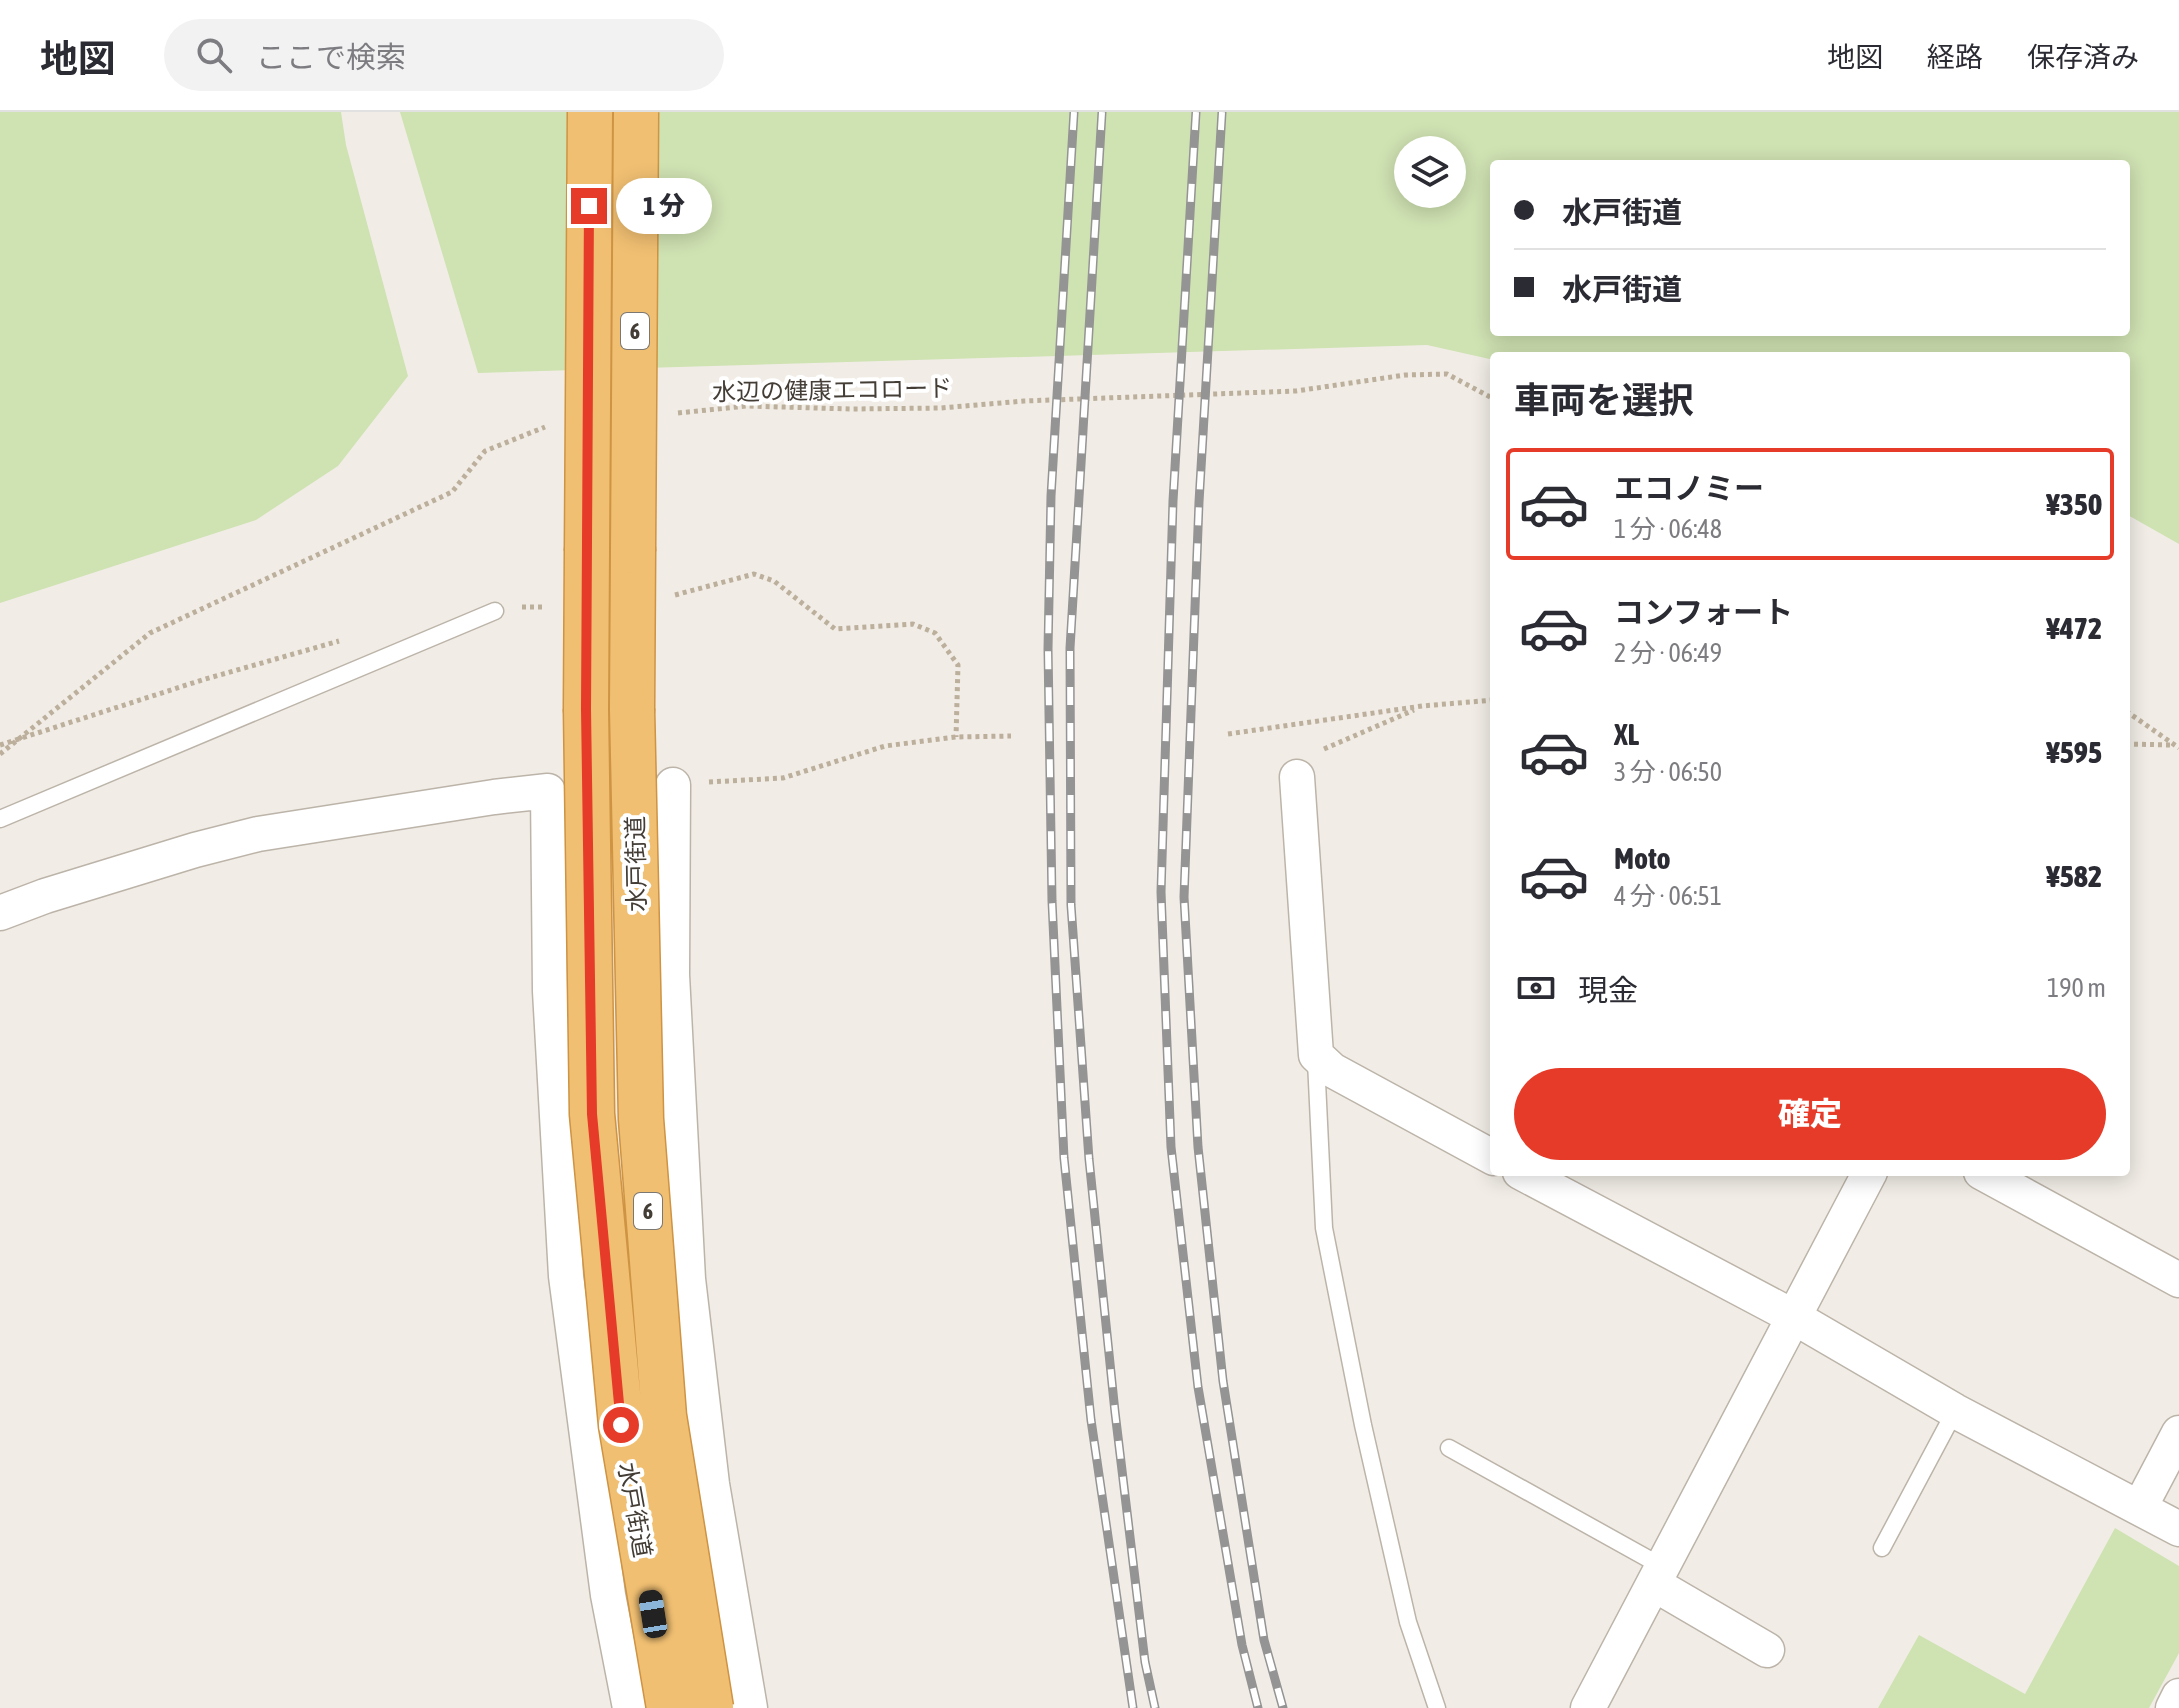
<!DOCTYPE html>
<html lang="ja">
<head>
<meta charset="utf-8">
<style>
	body { margin:0; font-family:"Asap Condensed","Noto Sans JP",sans-serif; background:#f2f2f3; color:#2b2b33; height:100vh; display:flex; flex-direction:column; font-size:30px; white-space:nowrap }
	* { box-sizing:border-box; margin:0 }
	p { font-size:26px; color:#7c7c81 }
	.icon { flex:none; width:44px; height:44px; fill:none; stroke:currentColor; stroke-width:2; stroke-linecap:round; stroke-linejoin:round }
	.map { position:relative; flex:1; overflow:hidden }
	.side { position:absolute; left:1490px; top:240px; width:640px; height:824px; display:flex; flex-direction:column; background:#fff; border-radius:8px; box-shadow:0 4px 20px #0003 }
	.side>* { flex:none }
	.hud { position:absolute; left:1490px; top:48px; width:640px; height:176px; border-radius:8px; box-shadow:0 4px 20px #0003; display:grid; align-content:center; height:176px; padding:0 24px; background:#fff }
	.buttons { position:absolute; left:1394px; top:24px; display:grid; gap:16px }
	.buttons a { display:grid; place-items:center; width:72px; height:72px; border-radius:50%; background:#fff; box-shadow:0 4px 20px #0003; font-size:40px }
	.end { position:absolute; width:36px; height:36px; margin:-18px; border:10px solid #e63b28; background:#fff; box-shadow:0 0 0 4px #fff }
	.from { border-radius:50% }
	.bubble { position:absolute; height:56px; border-radius:28px; background:#fff; box-shadow:0 4px 20px #0003; font-size:26px; font-weight:800; line-height:56px; text-align:center }
	.car { position:absolute; width:24px; height:48px; margin:-24px -12px; border-radius:10px; box-shadow:0 0 6px 2px #0007; background:linear-gradient(#222 24%,#8ab4d8 0 40%,#222 0 76%,#8ab4d8 0 86%,#222 0) }
	.hud b { display:flex; align-items:center; gap:28px; height:76px; font-size:30px }
	.hud b+b { border-top:2px solid #e1e1e2 }
	.hud i { width:20px; height:20px; background:#2b2b33 }
	ul { padding:0; list-style:none }
	li { display:flex; align-items:center; gap:24px; height:112px; margin:0 16px 12px; padding:0 8px; border:4px solid transparent; border-radius:8px }
	li div { flex:1 }
	li b { display:block; font-size:30px }
	li em { font-style:normal; font-weight:800 }
	li.current { border-color:#e63b28 }
	li>.icon { width:72px; height:72px; stroke-width:1.5 }
	h2 { padding:0 24px; font-size:36px; line-height:96px }
	.pay { display:flex; align-items:center; gap:20px; height:88px; padding:0 24px; font-size:30px }
	.pay p { margin-inline-start:auto }
	.button { display:flex; gap:16px; margin-top:auto; padding:16px 24px }
	.button a { flex:1; height:92px; border-radius:48px; background:#e63b28; color:#fff; font-size:32px; font-weight:800; line-height:92px; text-align:center }
	header { display:flex; align-items:center; gap:48px; box-sizing:border-box; height:112px; padding:0 40px; background:#fff; border-bottom:2px solid #e1e1e2 }
	header strong { font-size:38px }
	nav { display:flex; gap:44px; margin-inline-start:auto; font-size:28px }
	.search { width:560px; height:72px; background:#f2f2f3; display:flex; align-items:center; gap:20px; box-sizing:border-box; padding:0 28px; border-radius:44px; color:#7c7c81; font-size:30px }
	.map>svg:first-child { display:block }
	.green { fill:#cfe2b2; fill-rule:evenodd }
	.lines { fill:none; stroke-linecap:round; stroke-linejoin:round }
	.lane-casing { stroke:#bcb4a9; stroke-width:19 }
	.street-casing { stroke:#bcb4a9; stroke-width:37 }
	.highway-casing { stroke:#ce9343; stroke-width:47 }
	.path { stroke:#bcaf9c; stroke-width:5; stroke-dasharray:4 4; stroke-linecap:butt }
	.lane { stroke:#fff; stroke-width:16 }
	.street { stroke:#fff; stroke-width:34 }
	.highway { stroke:#f0bf72; stroke-width:44 }
	.rail-casing { stroke:#949494; stroke-width:9 }
	.rail { stroke:#fff; stroke-width:6; stroke-dasharray:18; stroke-linecap:butt }
	.highway-bridge-casing { stroke:#ce9343; stroke-width:47; stroke-linecap:butt }
	.highway-bridge { stroke:#f0bf72; stroke-width:44 }
	.route { stroke:#e63b28; stroke-width:10 }
	.labels { text-anchor:middle; dominant-baseline:central; stroke-width:8; stroke-linejoin:round; paint-order:stroke }
	.shield { fill:#fff; stroke:#7b7772; stroke-width:2 }
	.shield-label { font-size:22px; font-weight:bold; fill:#433d36 }
	.street-label { font-size:24px; fill:#433d36; stroke:#fff }
</style>
</head>
<body>
<header>
<strong>地図</strong>
<div class="search"><svg class="icon" aria-label="search" viewBox="0 0 24 24"><circle cx="10" cy="10" r="6"/><path d="M15 15l6 6"/></svg>ここで検索</div>
<nav><a>地図</a><a>経路</a><a>保存済み</a></nav>
</header>
<div class="map">
<svg width="2179" height="1596" viewBox="0 0 2179 1596">
	<rect width="100%" height="100%" fill="#f1ede6"/>
	<path class="green" d="M 0,0 L 341,0 L 346,33 L 408,264 L 338,354 L 256,408 L 0,491 Z
		M 400,0 L 2179,0 L 2179,432 L 2126,402 L 2126,244 L 1494,244 L 1494,248 L 1427,233 L 478,261 ZM 1408,38 L 1452,38 L 1452,82 L 1408,82 ZM 1494,52 L 2126,52 L 2126,220 L 1494,220 Z
		M 2115,1416 L 2179,1454 L 2179,1541 L 2149,1596 L 1878,1596 L 1919,1523 L 2025,1582 Z"/>
	<g class="lines">
		<defs>
			<path id="lane" d="M 0,707 L 495,499
				M 1316,949 L 1324,1116 L 1363,1313 L 1408,1510 L 1437,1596
				M 1449,1336 L 1663,1455
				M 1882,1436 L 1955,1299"/>
			<path id="street" d="M 1297,665 L 1316,943 L 1332,958 L 1494,1046
				M 673,673 L 672,863 L 688,1167 L 712,1372 L 750,1596
				M 0,801 L 45,784 L 195,738 L 258,722 L 494,685 L 548,679 L 550,879 L 566,1164 L 608,1483 L 630,1596
				M 1520,1060 L 1792,1204 L 1955,1299 L 2179,1417
				M 1981,1060 L 2179,1168
				M 2140,1395 L 2179,1321
				M 1654,1472 L 1767,1538
				M 1588,1596 L 1870,1060
				M 2173,1596 L 2179,1584"/>
			<path id="highway" d="M 586,597 L 587,439
				M 632,597 L 633,439"/>
		</defs>
		<use href="#lane" class="lane-casing"/>
		<use href="#street" class="street-casing"/>
		<use href="#highway" class="highway-casing"/>
		<path class="path" d="M 678,301 L 747,294 L 851,297 L 941,296 L 1024,289 L 1296,279 L 1405,263 L 1447,262 L 1494,287
			M 675,483 L 754,462 L 774,469 L 835,517 L 913,512 L 935,521 L 958,553 L 956,625
			M 522,495 L 544,495
			M 2126,599 L 2179,636
			M 1228,622 L 1422,594 L 1494,588
			M 2126,632 L 2171,633
			M 0,633 L 202,568 L 339,529
			M 1324,637 L 1414,598
			M 0,642 L 150,521 L 452,380 L 485,339 L 545,315
			M 709,670 L 783,666 L 885,634 L 956,625 L 1011,624"/>
		<use href="#lane" class="lane"/>
		<use href="#street" class="street"/>
		<use href="#highway" class="highway"/>
		<defs>
			<path id="rail" d="M 1074,0 L 1051,384 L 1048,537 L 1052,789 L 1064,1046 L 1091,1308 L 1133,1596
				M 1102,0 L 1070,536 L 1071,793 L 1089,1047 L 1115,1300 L 1145,1550 L 1155,1596
				M 1196,0 L 1173,389 L 1161,780 L 1171,1035 L 1198,1275 L 1242,1533 L 1258,1596
				M 1222,0 L 1199,390 L 1184,785 L 1198,1035 L 1223,1269 L 1264,1528 L 1283,1596"/>
		</defs>
		<use href="#rail" class="rail-casing"/>
		<use href="#rail" class="rail"/>
		<defs>
			<path id="highway-bridge" d="M 587,439 L 590,0
				M 633,439 L 636,0
				M 586,597 L 592,1002 L 621,1313 L 669,1596
				M 632,597 L 641,1007 L 664,1304 L 711,1596"/>
		</defs>
		<use href="#highway-bridge" class="highway-bridge-casing"/>
		<use href="#highway-bridge" class="highway-bridge"/>
	</g>
	<g class="lines">
		<path class="route" d="M 589,94 L 586,597 L 592,1002 L 621,1313"/>
	</g>
	<g class="labels">
		<g class="shield">
			<rect x="621" y="201" width="28" height="36" rx="6"/>
			<rect x="634" y="1081" width="28" height="36" rx="6"/>
		</g>
		<g class="shield-label">
			<text x="635" y="219">6</text>
			<text x="648" y="1099">6</text>
		</g>
		<g class="street-label">
			<text transform="translate(832 278) rotate(-1)">水辺の健康エコロード</text>
			<text transform="translate(636 752) rotate(-91)">水戸街道</text>
			<text transform="translate(635 1398) rotate(80)">水戸街道</text>
		</g>
	</g>
</svg>
<div class="buttons">
<a><svg class="icon" aria-label="layers" viewBox="0 0 24 24"><path d="M12 4l9 5-9 5-9-5zM3 14l9 5 9-5"/></svg></a>
</div>
<i class="end from" style="left:621px;top:1313px"></i>
<i class="end" style="left:589px;top:94px"></i>
<div class="bubble" style="left:616px;top:66px;width:96px">1 分</div>
<i class="car" style="left:653px;top:1502px;rotate:351deg"></i>
<div class="hud">
<b><i class="from"></i>水戸街道</b>
<b><i></i>水戸街道</b>
</div>
<section class="side">
<h2>車両を選択</h2>
<ul>
<li class="current"><svg class="icon" aria-label="car" viewBox="0 0 24 24"><path d="M5 17H2v-5l4-1 3-4h7l3 4 3 1v5h-3M9 17h6M6 11h13"/><circle cx="7" cy="17" r="2"/><circle cx="17" cy="17" r="2"/></svg><div><b>エコノミー</b><p>1 分 · 06:48</p></div><em>¥350</em></li>
<li><svg class="icon" aria-label="car" viewBox="0 0 24 24"><path d="M5 17H2v-5l4-1 3-4h7l3 4 3 1v5h-3M9 17h6M6 11h13"/><circle cx="7" cy="17" r="2"/><circle cx="17" cy="17" r="2"/></svg><div><b>コンフォート</b><p>2 分 · 06:49</p></div><em>¥472</em></li>
<li><svg class="icon" aria-label="car" viewBox="0 0 24 24"><path d="M5 17H2v-5l4-1 3-4h7l3 4 3 1v5h-3M9 17h6M6 11h13"/><circle cx="7" cy="17" r="2"/><circle cx="17" cy="17" r="2"/></svg><div><b>XL</b><p>3 分 · 06:50</p></div><em>¥595</em></li>
<li><svg class="icon" aria-label="car" viewBox="0 0 24 24"><path d="M5 17H2v-5l4-1 3-4h7l3 4 3 1v5h-3M9 17h6M6 11h13"/><circle cx="7" cy="17" r="2"/><circle cx="17" cy="17" r="2"/></svg><div><b>Moto</b><p>4 分 · 06:51</p></div><em>¥582</em></li>
</ul>
<div class="pay"><svg class="icon" aria-label="cash" viewBox="0 0 24 24"><path d="M3 7h18v10H3z"/><circle cx="12" cy="12" r="2"/></svg>現金<p>190 m</p></div>
<div class="button"><a>確定</a></div>
</section>
</div>
</body>
</html>
